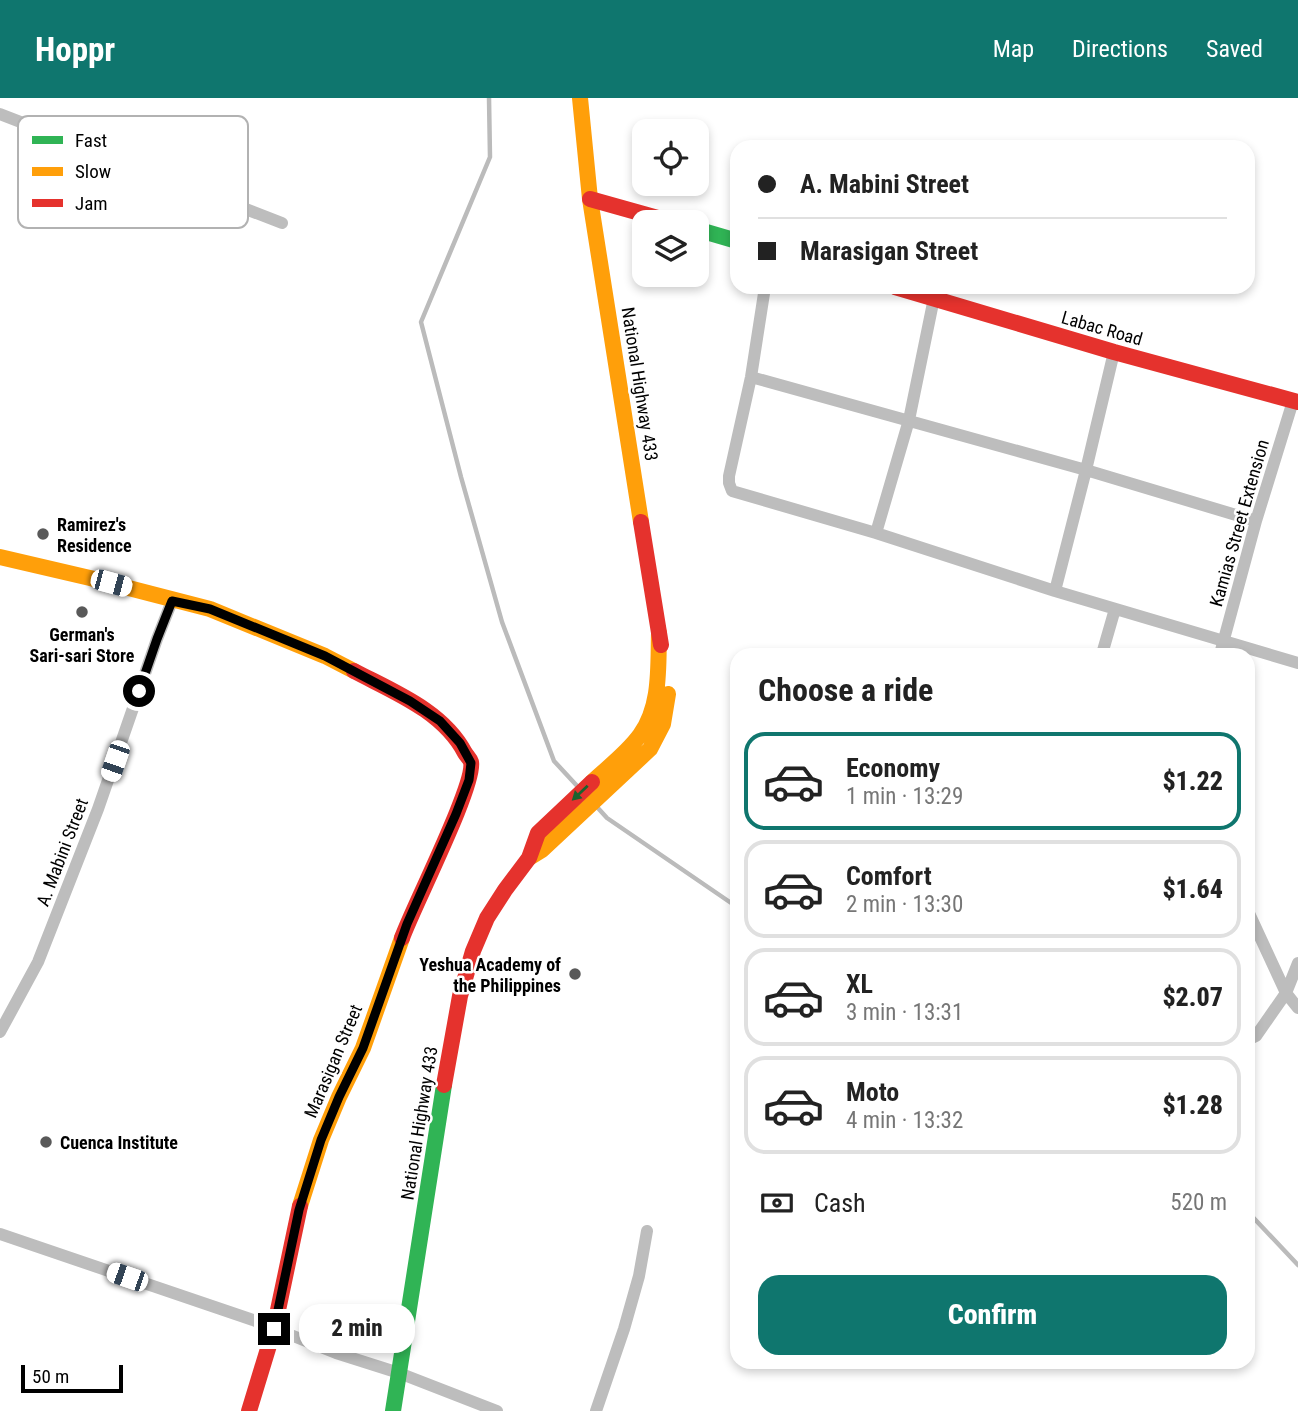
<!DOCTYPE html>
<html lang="en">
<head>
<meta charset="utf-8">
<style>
	body { margin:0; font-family:"Roboto Condensed",sans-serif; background:#f2f2f2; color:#222; height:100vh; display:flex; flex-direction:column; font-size:26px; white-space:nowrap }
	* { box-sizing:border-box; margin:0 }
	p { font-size:23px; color:#767676 }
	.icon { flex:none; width:38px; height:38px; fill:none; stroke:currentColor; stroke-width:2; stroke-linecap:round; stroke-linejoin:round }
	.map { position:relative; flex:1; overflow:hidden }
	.panel { position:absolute; left:730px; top:550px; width:525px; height:721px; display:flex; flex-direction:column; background:#fff; border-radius:21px; box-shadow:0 4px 10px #0003 }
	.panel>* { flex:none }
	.top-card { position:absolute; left:730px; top:42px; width:525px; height:154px; border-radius:21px; box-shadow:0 4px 10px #0003; display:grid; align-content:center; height:154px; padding:0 28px; background:#fff }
	.buttons { position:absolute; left:632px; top:21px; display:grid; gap:14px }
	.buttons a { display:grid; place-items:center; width:77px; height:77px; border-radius:14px; background:#fff; box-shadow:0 4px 10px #0003; font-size:35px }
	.scale { position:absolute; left:21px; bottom:18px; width:102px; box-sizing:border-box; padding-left:7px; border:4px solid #000; border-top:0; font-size:19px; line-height:24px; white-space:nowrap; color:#000; -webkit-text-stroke:5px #fff; paint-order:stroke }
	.end { position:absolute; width:32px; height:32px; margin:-16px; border:9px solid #000; background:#fff; box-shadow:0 0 0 4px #fff }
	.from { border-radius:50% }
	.bubble { position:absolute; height:49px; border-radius:21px; background:#fff; box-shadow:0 4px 10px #0003; font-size:23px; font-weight:800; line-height:49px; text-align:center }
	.car { position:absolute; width:21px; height:42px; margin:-21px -10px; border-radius:9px; box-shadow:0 0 5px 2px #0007; background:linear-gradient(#fff 24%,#345 0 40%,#fff 0 76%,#345 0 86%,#fff 0) }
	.top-card b { display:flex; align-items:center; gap:24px; height:66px; font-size:26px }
	.top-card b+b { border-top:2px solid #e0e0e0 }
	.top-card i { width:18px; height:18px; background:#222 }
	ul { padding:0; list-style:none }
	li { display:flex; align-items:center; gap:21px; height:98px; margin:0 14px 10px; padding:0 14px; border:4px solid #e0e0e0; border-radius:21px }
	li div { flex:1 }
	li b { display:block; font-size:26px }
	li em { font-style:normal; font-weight:800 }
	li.active { border-color:#0f766e }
	li>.icon { width:63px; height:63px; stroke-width:1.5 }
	h2 { padding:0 28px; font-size:32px; line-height:84px }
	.pay { display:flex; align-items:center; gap:18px; height:77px; padding:0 28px; font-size:26px }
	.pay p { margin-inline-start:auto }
	.primary-button { display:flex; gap:14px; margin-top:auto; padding:14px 28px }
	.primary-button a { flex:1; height:80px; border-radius:21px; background:#0f766e; color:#fff; font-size:28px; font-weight:800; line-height:80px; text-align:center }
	header { display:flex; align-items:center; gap:42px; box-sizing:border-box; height:98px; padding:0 35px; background:#0f766e; color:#fff }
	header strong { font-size:33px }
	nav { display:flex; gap:38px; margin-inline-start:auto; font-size:24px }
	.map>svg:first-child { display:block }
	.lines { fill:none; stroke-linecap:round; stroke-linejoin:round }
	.stream { stroke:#bbb; stroke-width:4.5 }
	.street { stroke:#bdbdbd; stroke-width:12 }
	.fast { stroke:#30b455; stroke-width:16 }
	.slow { stroke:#ff9f0a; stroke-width:16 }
	.jam { stroke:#e5322d; stroke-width:16 }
	.oneway { fill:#1a632f }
	.route { stroke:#000; stroke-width:9 }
	.poi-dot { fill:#595959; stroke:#fff; stroke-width:2.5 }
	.labels { text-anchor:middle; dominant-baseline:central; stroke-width:5; stroke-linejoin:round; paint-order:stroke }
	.street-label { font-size:18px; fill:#000; stroke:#fff }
	.poi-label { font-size:18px; font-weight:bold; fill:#000; stroke:#fff; text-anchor:start }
	.key { fill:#fff; stroke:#b2b2b2; stroke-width:2 }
	.key-label { font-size:19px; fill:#000 }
</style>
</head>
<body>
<header>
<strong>Hoppr</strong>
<nav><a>Map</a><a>Directions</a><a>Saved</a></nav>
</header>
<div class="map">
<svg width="1298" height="1313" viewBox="0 0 1298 1313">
	<rect width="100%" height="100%" fill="#fff"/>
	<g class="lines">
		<path class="stream" d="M 489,0 L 490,59 L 421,224 L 461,379 L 502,524 L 554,663 L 579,690
			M 597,709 L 607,720 L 737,809
			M 1248,1114 L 1298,1167"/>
		<path class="street" d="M 0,16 L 282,125
			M 765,189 L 751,279 L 729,378 L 729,385 L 732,393 L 876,435 L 1055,493 L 1298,565
			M 751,279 L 1086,372 L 1256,423
			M 876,435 L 909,322 L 934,200
			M 1055,493 L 1086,372 L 1114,254
			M 1102,556 L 1115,511
			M 1220,556 L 1256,423 L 1293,303
			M 1248,813 L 1286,895 L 1298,910
			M 0,934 L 38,864 L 98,711 L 157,541 L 172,503
			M 1248,942 L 1256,938 L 1286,895 L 1298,865
			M 0,1136 L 253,1222 L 336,1255 L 399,1275 L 497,1313
			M 596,1313 L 624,1231 L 639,1178 L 647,1133"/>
		<path class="fast" d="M 696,131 L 737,143
			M 393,1313 L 444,987"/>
		<path class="slow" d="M 580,0 L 590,101 L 641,424
			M 0,459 L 90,480 L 210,511 L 325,558 L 354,573
			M 592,684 C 608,669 627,655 640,637 C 661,608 658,569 659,535
			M 529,760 L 542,752 L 650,651 L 663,626 L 668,596
			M 300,1108 L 321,1042 L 339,999 L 363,950 L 402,840"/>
		<path class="jam" d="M 590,101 L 672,124
			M 895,189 L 1114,254 L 1298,304
			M 641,424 L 661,547
			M 354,573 C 394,594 443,613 465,655 C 467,658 470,661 471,664 C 476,686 413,809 402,840
			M 444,987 L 460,898 L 473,853 L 487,820 L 505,792 L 529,760 L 538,735 L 592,684
			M 249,1313 L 274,1231 L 300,1108"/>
	</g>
	<defs><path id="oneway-solid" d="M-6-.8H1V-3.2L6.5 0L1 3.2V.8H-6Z" transform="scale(1.75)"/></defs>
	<use class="oneway" href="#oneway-solid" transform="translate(580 695) rotate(137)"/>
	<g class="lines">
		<path class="route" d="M 139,593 L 157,541 L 172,503 L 210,511 L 325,558 L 410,603 L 440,623 L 460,645 L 471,665 L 469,682 L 456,716 L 407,826 L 363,950 L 339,999 L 321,1042 L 299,1112 L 274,1231"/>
	</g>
	<g class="poi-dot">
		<circle cx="43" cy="436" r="7"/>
		<circle cx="82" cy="514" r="7"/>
		<circle cx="575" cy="876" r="7"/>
		<circle cx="46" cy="1044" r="7"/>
	</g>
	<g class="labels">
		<g class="street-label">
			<text transform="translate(1102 230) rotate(16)">Labac Road</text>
			<text transform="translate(640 286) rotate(81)">National Highway 433</text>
			<text transform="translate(1239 425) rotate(-74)">Kamias Street Extension</text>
			<text transform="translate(62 754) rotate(-69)">A. Mabini Street</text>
			<text transform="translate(333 963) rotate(-67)">Marasigan Street</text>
			<text transform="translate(419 1025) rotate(-81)">National Highway 433</text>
		</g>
		<g class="poi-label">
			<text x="57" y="426">Ramirez's<tspan x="57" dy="21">Residence</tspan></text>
			<text x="82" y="536" text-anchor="middle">German's<tspan x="82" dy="21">Sari-sari Store</tspan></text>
			<text x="561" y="866" text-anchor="end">Yeshua Academy of<tspan x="561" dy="21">the Philippines</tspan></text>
			<text x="60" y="1044">Cuenca Institute</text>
		</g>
	</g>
	<rect x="18" y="18" width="230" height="112" rx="10" class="key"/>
	<rect x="32" y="38" width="31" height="8" fill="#30b455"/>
	<rect x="32" y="69" width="31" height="9" fill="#ff9f0a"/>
	<rect x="32" y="101" width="31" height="8" fill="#e5322d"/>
	<g class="key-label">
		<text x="75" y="49">Fast</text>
		<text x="75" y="80">Slow</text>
		<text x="75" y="112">Jam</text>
	</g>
</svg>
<div class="buttons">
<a><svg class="icon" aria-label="locate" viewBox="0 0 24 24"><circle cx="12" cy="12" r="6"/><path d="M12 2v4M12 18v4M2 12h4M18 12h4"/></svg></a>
<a><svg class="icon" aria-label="layers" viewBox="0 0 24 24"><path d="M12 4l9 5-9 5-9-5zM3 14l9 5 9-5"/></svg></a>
</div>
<div class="scale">50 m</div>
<i class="end from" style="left:139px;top:593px"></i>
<i class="end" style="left:274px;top:1231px"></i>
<div class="bubble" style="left:299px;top:1206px;width:116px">2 min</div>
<i class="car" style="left:111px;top:485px;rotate:105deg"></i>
<i class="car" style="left:115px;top:663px;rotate:199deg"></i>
<i class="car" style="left:127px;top:1179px;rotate:289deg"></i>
<div class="top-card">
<b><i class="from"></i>A. Mabini Street</b>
<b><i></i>Marasigan Street</b>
</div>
<section class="panel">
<h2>Choose a ride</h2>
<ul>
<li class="active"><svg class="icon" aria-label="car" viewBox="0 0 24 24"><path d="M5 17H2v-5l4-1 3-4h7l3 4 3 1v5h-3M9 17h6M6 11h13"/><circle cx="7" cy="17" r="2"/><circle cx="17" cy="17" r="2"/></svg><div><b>Economy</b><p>1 min · 13:29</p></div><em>$1.22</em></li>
<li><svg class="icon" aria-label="car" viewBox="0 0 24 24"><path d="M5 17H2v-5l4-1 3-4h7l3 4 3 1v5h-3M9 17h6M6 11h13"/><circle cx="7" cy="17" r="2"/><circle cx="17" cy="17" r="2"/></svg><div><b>Comfort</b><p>2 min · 13:30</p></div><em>$1.64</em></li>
<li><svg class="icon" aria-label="car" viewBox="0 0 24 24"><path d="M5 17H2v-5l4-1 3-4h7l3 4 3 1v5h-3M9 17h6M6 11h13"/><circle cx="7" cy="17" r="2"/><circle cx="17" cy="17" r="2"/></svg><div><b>XL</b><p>3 min · 13:31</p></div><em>$2.07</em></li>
<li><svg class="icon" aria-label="car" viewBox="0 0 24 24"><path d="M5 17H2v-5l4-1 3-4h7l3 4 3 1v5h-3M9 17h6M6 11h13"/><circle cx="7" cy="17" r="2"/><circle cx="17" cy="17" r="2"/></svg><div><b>Moto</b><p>4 min · 13:32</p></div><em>$1.28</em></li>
</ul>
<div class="pay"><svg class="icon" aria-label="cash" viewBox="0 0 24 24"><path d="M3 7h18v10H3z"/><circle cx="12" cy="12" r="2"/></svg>Cash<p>520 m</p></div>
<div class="primary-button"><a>Confirm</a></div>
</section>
</div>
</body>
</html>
